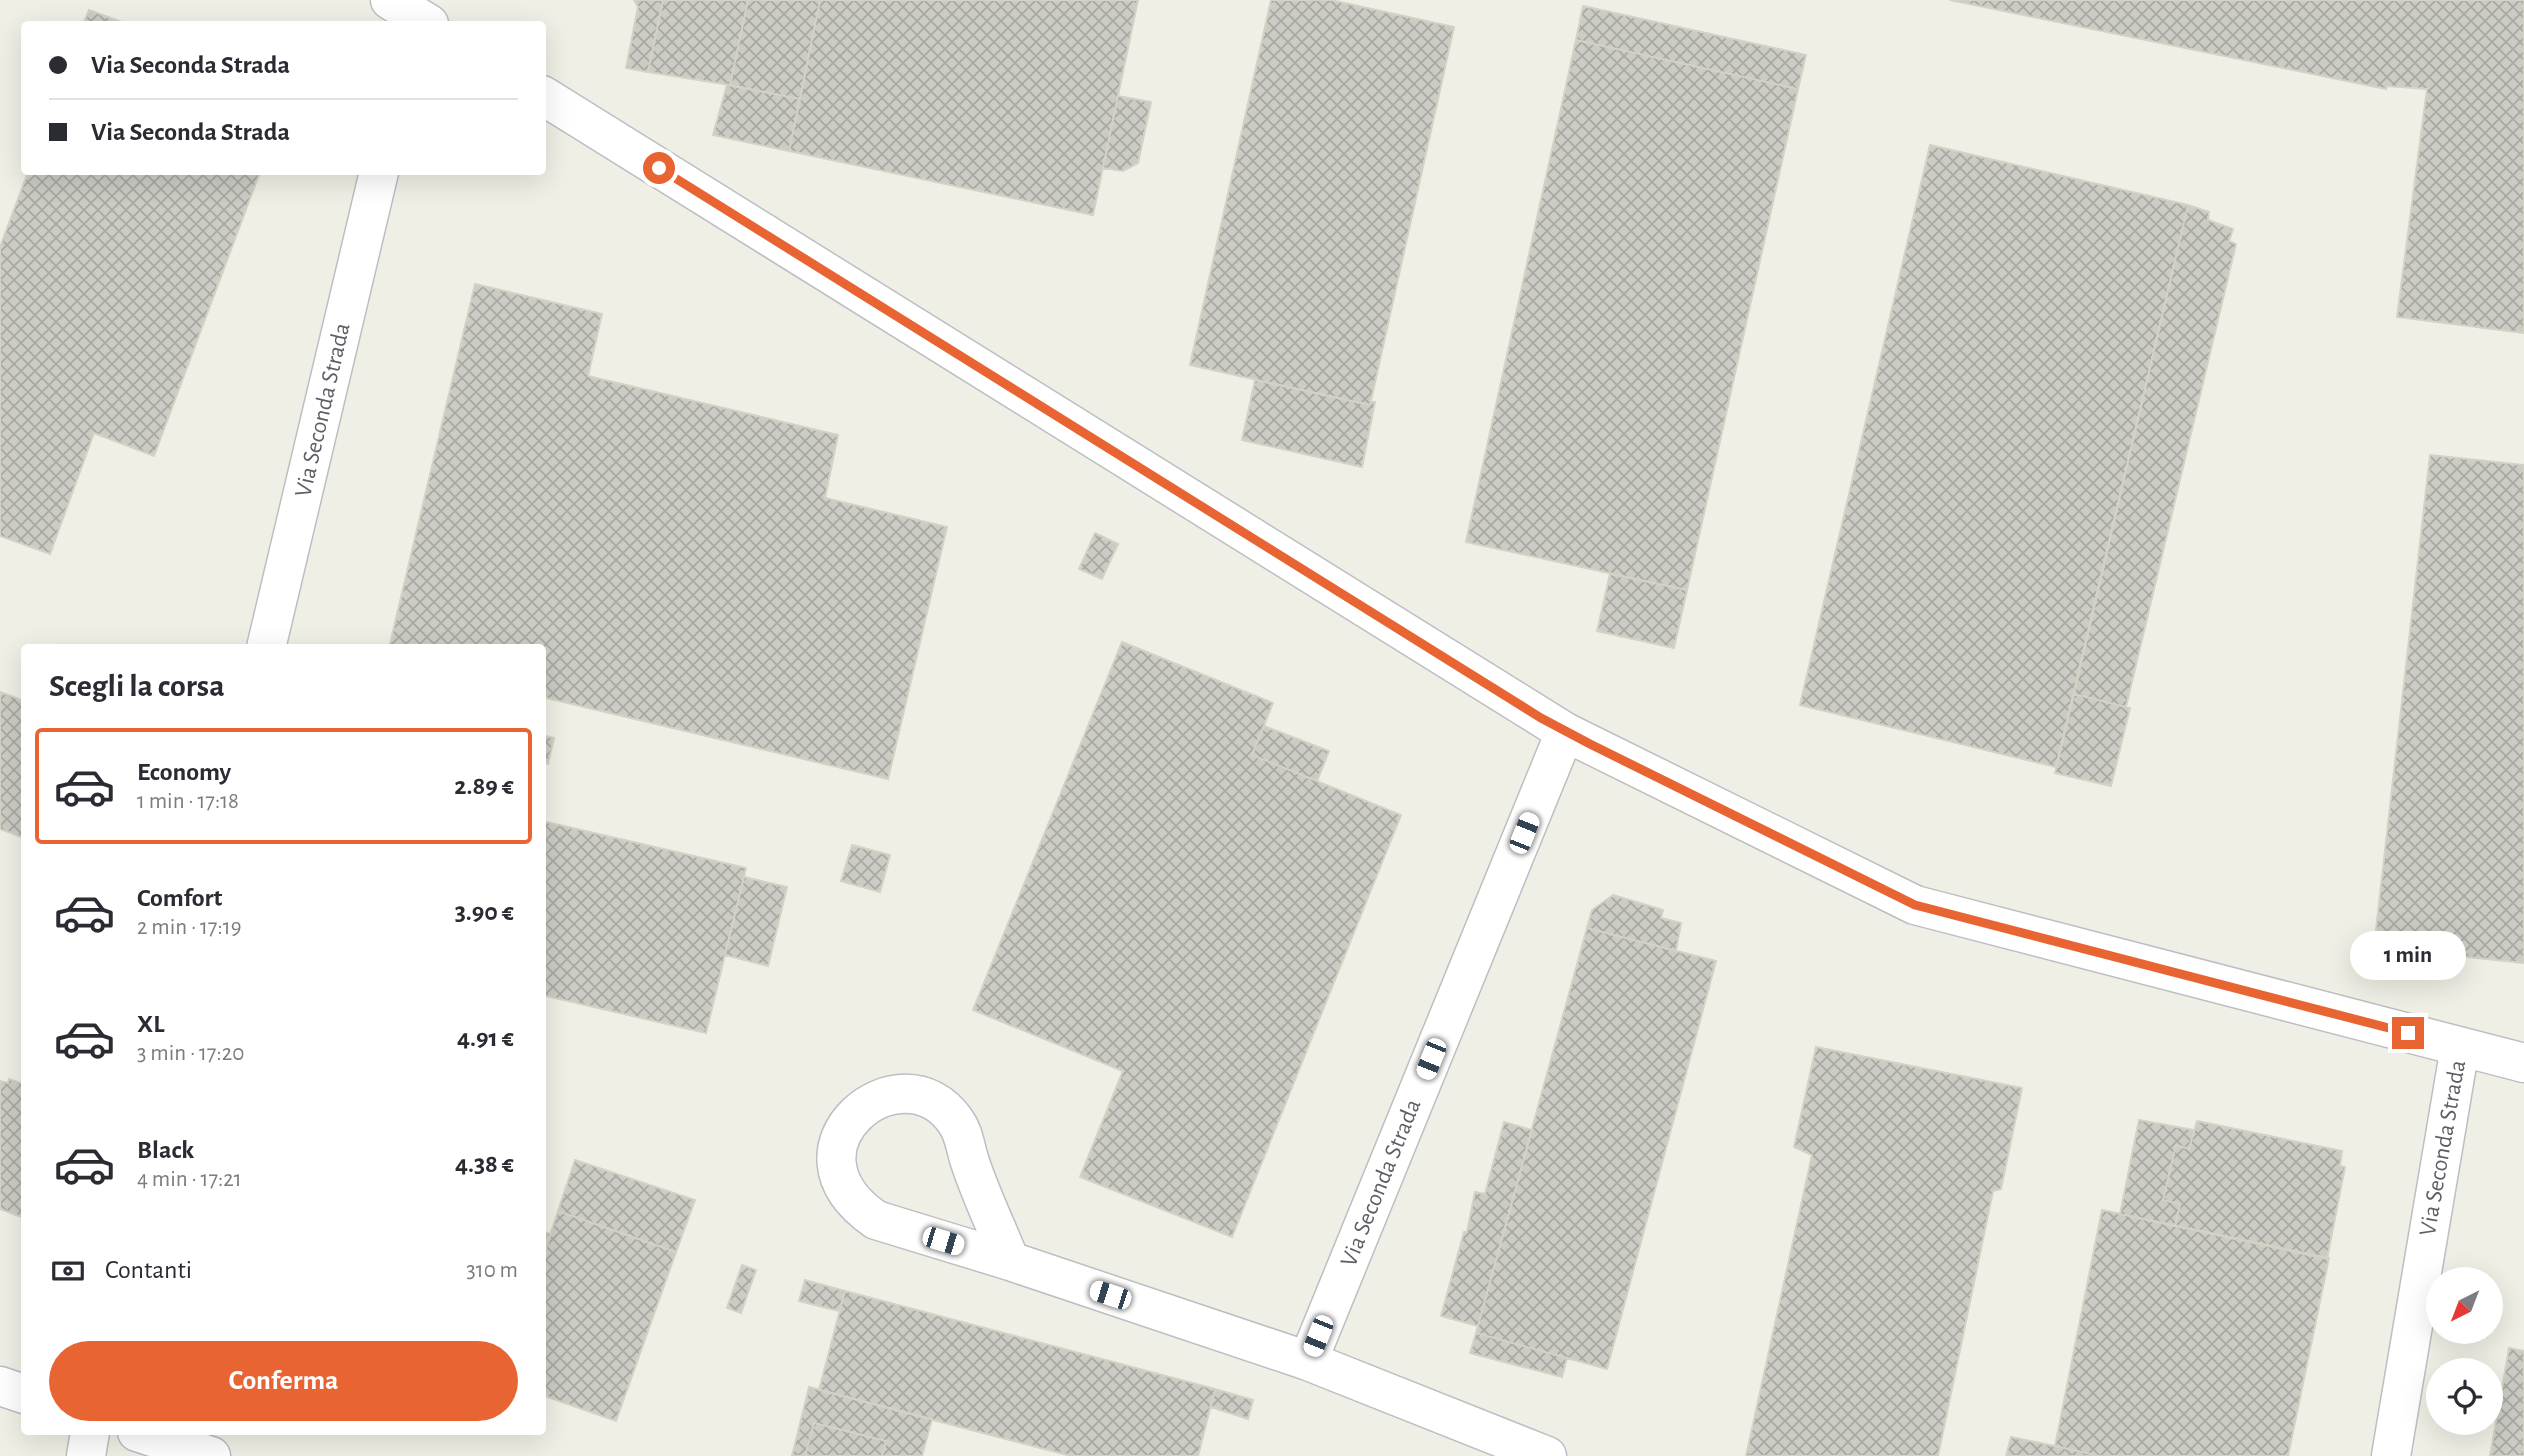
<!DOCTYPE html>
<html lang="it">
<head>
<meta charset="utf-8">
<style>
	body { margin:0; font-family:"Alegreya Sans",sans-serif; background:#f2f2f3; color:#2b2b33; height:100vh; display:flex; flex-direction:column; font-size:26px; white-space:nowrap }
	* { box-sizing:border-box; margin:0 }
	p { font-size:23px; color:#7c7c81 }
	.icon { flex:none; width:38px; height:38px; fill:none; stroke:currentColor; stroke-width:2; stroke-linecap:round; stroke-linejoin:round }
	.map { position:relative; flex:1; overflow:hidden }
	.side { position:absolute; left:21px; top:644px; width:525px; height:791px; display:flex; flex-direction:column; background:#fff; border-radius:7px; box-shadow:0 7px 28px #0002 }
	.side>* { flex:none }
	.banner { position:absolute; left:21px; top:21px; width:525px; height:154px; border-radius:7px; box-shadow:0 7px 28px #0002; display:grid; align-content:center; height:154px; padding:0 28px; background:#fff }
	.needle { width:46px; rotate:222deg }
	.tools { position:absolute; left:2426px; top:1267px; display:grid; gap:14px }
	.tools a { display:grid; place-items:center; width:77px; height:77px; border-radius:50%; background:#fff; box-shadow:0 7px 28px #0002; font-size:35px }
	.end { position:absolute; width:32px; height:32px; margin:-16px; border:9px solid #e86433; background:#fff; box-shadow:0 0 0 4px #fff }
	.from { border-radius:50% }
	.bubble { position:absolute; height:49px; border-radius:24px; background:#fff; box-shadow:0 7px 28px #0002; font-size:23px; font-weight:600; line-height:49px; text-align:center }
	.car { position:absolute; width:21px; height:42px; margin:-21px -10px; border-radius:9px; box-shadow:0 0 5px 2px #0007; background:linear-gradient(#fff 24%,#345 0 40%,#fff 0 76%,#345 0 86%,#fff 0) }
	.banner b { display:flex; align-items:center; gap:24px; height:66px; font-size:26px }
	.banner b+b { border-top:2px solid #e1e1e2 }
	.banner i { width:18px; height:18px; background:#2b2b33 }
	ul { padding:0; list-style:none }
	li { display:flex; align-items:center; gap:21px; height:116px; margin:0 14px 10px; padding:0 14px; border:4px solid transparent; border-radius:7px }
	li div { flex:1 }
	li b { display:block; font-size:26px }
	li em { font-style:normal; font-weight:600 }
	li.current { border-color:#e86433 }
	li>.icon { width:63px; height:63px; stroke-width:1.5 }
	h2 { padding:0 28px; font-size:32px; line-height:84px }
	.pay { display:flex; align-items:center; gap:18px; height:77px; padding:0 28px; font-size:26px }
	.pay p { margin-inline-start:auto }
	.action { display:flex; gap:14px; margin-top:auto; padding:14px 28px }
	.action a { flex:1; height:80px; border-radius:42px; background:#e86433; color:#fff; font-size:28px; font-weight:600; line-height:80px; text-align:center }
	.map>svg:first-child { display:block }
	.building { fill:url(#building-cross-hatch); stroke:#d4d2c4; stroke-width:2 }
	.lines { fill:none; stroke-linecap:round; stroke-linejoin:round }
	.street-casing { stroke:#bdbec4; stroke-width:41 }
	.secondary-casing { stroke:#bbbcc3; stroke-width:41 }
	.street { stroke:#fff; stroke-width:38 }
	.secondary { stroke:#fff; stroke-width:38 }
	.route { stroke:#e86433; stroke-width:9 }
	.labels { text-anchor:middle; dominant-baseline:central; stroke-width:7; stroke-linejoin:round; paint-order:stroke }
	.street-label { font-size:24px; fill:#5d5f66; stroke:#fff }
</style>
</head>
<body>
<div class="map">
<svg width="2524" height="1456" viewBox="0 0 2524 1456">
	<defs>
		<pattern id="building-cross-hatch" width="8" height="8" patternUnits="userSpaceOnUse" patternTransform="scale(1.75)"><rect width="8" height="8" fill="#ccccc5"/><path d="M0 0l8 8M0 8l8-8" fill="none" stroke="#a9a9a4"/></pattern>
	</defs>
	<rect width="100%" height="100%" fill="#efefe5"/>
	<path class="building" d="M 634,0 L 663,0 L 648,72 L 626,68 L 638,7 Z
		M 663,0 L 748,0 L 730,85 L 648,72 Z
		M 748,0 L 820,0 L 800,99 L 730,85 Z
		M 820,0 L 1138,0 L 1093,215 L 789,151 Z
		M 1271,0 L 1331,0 L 1454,27 L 1370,405 L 1190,365 Z
		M 1950,0 L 2524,0 L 2524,333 L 2397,317 L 2427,89 L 2387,86 L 2386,89 Z
		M 1583,6 L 1806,55 L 1798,89 L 1576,40 Z
		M 89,10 L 127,24 L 83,24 Z
		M 1576,40 L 1798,89 L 1687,590 L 1466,542 Z
		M 727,85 L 800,99 L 789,151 L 713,135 Z
		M 1118,96 L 1151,102 L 1138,163 L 1123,171 L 1103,168 Z
		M 1930,145 L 2188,205 L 2056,767 L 1800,705 Z
		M 28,172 L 260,172 L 154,456 L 94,433 L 50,554 L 0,536 L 0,247 Z
		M 2188,205 L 2209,212 L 2208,220 L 2233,229 L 2229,241 L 2236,244 L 2126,707 L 2074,694 Z
		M 475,284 L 602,314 L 588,376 L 838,435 L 825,498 L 947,527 L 888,779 L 542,697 L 542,648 L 389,648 Z
		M 1255,380 L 1370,405 L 1371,402 L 1375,402 L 1362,467 L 1242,440 Z
		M 2430,455 L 2524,465 L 2524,963 L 2374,947 Z
		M 1095,533 L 1118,544 L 1102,579 L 1079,569 Z
		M 1610,574 L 1687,590 L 1674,648 L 1597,631 Z
		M 1122,642 L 1273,703 L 1252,755 L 1401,815 L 1232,1237 L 1080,1177 L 1123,1071 L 973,1010 Z
		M 0,692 L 24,701 L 24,838 L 0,829 Z
		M 2074,694 L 2130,708 L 2111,786 L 2055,773 Z
		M 1264,726 L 1329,751 L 1317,781 L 1252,755 Z
		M 542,735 L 554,738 L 548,764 L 542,762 Z
		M 542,821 L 746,868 L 706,1033 L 542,995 Z
		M 852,845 L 890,855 L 880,892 L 841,881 Z
		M 744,877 L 787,887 L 768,966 L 725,955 Z
		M 1613,895 L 1663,910 L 1661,918 L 1681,923 L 1676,951 L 1587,928 L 1592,910 Z
		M 1587,928 L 1716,961 L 1607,1369 L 1476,1333 Z
		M 1816,1047 L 2022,1088 L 2001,1189 L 1993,1191 L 1938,1456 L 1746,1456 L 1812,1155 L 1794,1147 Z
		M 9,1079 L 24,1084 L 24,1218 L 0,1209 L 0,1081 L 8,1083 Z
		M 2139,1120 L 2194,1130 L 2189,1149 L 2176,1145 L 2163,1200 L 2180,1204 L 2175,1226 L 2120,1214 Z
		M 2197,1121 L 2342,1151 L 2340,1166 L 2345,1167 L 2327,1259 L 2175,1226 L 2180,1204 L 2163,1200 L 2176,1145 L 2189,1149 Z
		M 1504,1122 L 1532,1130 L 1478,1326 L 1441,1316 L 1464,1232 L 1467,1232 L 1475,1192 L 1485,1194 Z
		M 575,1160 L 695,1200 L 676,1252 L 558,1211 Z
		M 2102,1210 L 2329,1258 L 2288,1456 L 2100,1456 L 2055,1446 Z
		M 558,1211 L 676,1252 L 616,1421 L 542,1395 L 542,1260 Z
		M 542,1231 L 551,1234 L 542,1259 Z
		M 742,1265 L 756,1270 L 741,1313 L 727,1308 Z
		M 805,1280 L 845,1291 L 839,1311 L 799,1301 Z
		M 845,1291 L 1215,1389 L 1198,1456 L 1071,1456 L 819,1390 Z
		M 1476,1333 L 1567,1358 L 1562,1377 L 1470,1353 Z
		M 2509,1348 L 2524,1351 L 2524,1456 L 2490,1456 Z
		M 809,1387 L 932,1419 L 922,1456 L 882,1456 L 886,1441 L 814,1423 L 805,1456 L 792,1456 Z
		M 1215,1389 L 1253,1400 L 1248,1419 L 1211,1407 Z
		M 814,1423 L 886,1441 L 882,1456 L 805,1456 Z
		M 2011,1437 L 2055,1446 L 2100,1456 L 2006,1456 Z"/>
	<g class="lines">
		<defs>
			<path id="street" d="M 390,0 L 429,24
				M 542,95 L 1565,732 L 1915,905 L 2524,1063
				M 266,648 L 379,172
				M 1010,1261 C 997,1228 981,1196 970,1162 C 965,1148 965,1135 956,1122 C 902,1043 771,1148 876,1220 L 1010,1261 L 1308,1361 L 1565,732
				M 1308,1361 L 1547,1456
				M 86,1456 L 90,1432
				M 2391,1456 L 2460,1047"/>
			<path id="secondary" d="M 0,1386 L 24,1394
				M 137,1432 L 211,1456"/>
		</defs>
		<use href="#street" class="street-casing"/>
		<use href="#secondary" class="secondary-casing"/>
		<use href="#street" class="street"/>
		<use href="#secondary" class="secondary"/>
	</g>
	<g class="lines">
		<path class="route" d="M 659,168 L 1541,718 L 1590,744 L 1915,905 L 2408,1033"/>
	</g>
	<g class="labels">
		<g class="street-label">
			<text transform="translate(323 410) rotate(-77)">Via Seconda Strada</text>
			<text transform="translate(2443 1148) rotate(-80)">Via Seconda Strada</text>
			<text transform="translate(1381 1183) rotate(-68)">Via Seconda Strada</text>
		</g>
	</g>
</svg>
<div class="tools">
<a><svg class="needle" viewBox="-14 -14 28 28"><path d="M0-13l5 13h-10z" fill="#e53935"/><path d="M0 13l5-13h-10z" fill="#7c7c81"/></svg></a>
<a><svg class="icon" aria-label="locate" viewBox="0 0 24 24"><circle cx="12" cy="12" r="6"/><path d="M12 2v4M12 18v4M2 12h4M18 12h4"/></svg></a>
</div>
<i class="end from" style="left:659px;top:168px"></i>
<i class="end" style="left:2408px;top:1033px"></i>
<div class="bubble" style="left:2350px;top:931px;width:116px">1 min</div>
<i class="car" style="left:1524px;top:833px;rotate:22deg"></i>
<i class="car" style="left:1431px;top:1059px;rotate:202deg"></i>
<i class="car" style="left:943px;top:1241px;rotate:107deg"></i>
<i class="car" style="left:1110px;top:1295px;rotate:288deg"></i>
<i class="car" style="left:1318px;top:1336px;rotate:202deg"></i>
<div class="banner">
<b><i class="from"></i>Via Seconda Strada</b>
<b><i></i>Via Seconda Strada</b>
</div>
<section class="side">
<h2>Scegli la corsa</h2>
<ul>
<li class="current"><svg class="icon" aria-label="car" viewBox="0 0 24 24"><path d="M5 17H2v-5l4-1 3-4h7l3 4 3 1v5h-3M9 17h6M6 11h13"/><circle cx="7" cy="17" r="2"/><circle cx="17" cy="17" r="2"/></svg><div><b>Economy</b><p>1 min · 17:18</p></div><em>2.89 €</em></li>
<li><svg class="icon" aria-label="car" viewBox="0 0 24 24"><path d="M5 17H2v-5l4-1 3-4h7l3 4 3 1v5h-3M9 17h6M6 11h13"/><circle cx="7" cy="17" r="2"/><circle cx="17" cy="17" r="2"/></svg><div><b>Comfort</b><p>2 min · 17:19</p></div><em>3.90 €</em></li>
<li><svg class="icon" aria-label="car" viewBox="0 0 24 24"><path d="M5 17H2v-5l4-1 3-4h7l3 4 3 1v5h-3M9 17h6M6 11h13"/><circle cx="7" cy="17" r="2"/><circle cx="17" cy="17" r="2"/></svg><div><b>XL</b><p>3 min · 17:20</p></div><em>4.91 €</em></li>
<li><svg class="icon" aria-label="car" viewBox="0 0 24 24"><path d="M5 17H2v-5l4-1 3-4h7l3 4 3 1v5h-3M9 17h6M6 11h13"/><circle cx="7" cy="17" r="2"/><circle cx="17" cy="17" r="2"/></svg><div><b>Black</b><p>4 min · 17:21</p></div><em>4.38 €</em></li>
</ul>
<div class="pay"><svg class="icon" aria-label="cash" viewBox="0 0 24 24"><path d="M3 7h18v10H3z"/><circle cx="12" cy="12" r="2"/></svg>Contanti<p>310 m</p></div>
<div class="action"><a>Conferma</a></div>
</section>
</div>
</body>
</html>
